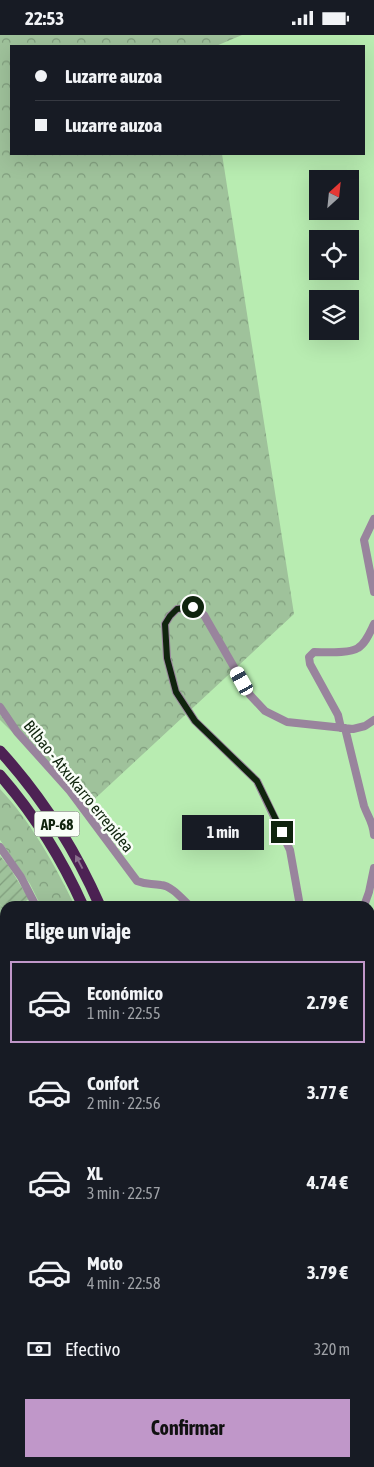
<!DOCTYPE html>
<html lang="es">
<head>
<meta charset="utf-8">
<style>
	body { margin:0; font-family:"Asap Condensed",sans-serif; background:#20242c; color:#f1f3f6; height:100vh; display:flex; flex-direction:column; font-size:19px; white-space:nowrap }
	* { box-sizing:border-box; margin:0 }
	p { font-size:16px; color:#9ea1a6 }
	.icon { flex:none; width:28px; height:28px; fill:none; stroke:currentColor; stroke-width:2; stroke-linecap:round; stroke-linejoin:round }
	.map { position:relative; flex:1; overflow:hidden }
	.panel { position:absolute; left:0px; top:866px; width:375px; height:566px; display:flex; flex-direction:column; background:#171b24; border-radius:15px 15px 0 0; box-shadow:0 5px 20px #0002 }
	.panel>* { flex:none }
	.top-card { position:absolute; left:10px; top:10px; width:355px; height:110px; border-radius:0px; box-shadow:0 5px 20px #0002; display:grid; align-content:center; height:110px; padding:0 25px; background:#171b24 }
	.needle { width:32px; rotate:27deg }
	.buttons { position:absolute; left:309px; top:135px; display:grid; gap:10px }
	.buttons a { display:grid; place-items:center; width:50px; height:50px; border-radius:0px; background:#171b24; box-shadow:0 5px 20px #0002; font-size:25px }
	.end { position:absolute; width:22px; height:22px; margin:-11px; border:6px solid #10240e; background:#fff; box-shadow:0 0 0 2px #fff }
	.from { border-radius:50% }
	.bubble { position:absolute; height:35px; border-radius:0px; background:#171b24; box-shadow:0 5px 20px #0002; font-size:16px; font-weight:700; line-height:35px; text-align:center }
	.car { position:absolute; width:15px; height:30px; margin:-15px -8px; border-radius:6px; box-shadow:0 0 4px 1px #0007; background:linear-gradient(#fff 24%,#345 0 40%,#fff 0 76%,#345 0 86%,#fff 0) }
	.top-card b { display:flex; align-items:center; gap:18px; height:48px; font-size:19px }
	.top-card b+b { border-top:1px solid #363941 }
	.top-card i { width:12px; height:12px; background:#f1f3f6 }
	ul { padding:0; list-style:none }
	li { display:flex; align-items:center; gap:15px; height:82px; margin:0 10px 8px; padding:0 15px; border:2px solid transparent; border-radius:0px }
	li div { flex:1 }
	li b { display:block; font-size:19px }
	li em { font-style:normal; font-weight:700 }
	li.current { border-color:#c097c9 }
	li>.icon { width:45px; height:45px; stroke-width:1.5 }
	h2 { padding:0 25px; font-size:22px; line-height:60px }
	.pay { display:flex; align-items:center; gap:12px; height:55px; padding:0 25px; font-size:19px }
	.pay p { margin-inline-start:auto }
	.primary-button { display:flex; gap:10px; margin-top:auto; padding:10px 25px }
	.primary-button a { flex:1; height:58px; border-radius:0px; background:#c097c9; color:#111; font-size:20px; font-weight:700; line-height:58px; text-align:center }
	.status { display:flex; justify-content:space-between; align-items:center; height:35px; padding:0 25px; background:#171b24; direction:ltr }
	.status svg { height:14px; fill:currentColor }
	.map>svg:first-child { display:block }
	.grass { fill:#9fc29b }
	.forest { fill:url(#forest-crowns) }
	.park { fill:url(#park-dots) }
	.garden { fill:url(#garden-furrows) }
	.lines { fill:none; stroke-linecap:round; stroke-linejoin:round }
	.minor { stroke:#99849d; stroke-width:8 }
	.highway { stroke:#4d2254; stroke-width:11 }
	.oneway { fill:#896f8d }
	.route { stroke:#10240e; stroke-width:6 }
	.labels { text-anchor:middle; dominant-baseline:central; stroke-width:5; stroke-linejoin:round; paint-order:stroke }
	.shield { fill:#f9fef8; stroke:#566554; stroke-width:1 }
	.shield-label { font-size:15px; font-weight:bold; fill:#10240e }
	.street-label { font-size:16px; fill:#10240e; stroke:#f9fef8 }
</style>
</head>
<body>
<div class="status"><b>22:53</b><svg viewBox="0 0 49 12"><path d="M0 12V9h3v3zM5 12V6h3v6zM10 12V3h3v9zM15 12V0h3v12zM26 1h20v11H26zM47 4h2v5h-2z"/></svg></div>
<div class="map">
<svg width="374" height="1432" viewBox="0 0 374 1432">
	<defs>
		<pattern id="forest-crowns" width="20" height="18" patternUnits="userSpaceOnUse" patternTransform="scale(1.25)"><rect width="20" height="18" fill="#9fc29b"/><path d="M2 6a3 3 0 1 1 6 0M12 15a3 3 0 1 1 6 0" fill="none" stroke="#809d7d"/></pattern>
		<pattern id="park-dots" width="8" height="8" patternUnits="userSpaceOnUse" patternTransform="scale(1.25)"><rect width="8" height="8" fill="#9fc29b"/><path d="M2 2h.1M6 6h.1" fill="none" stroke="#809d7d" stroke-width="1.8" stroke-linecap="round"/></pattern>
		<pattern id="garden-furrows" width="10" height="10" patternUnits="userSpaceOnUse" patternTransform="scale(1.25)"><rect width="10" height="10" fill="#9fc29b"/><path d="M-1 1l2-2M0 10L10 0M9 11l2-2" fill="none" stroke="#809d7d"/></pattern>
	</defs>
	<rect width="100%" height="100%" fill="#b8ecb1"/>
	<path class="grass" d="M 69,1428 L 156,1428 L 152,1432 L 68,1432 Z"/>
	<path class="forest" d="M 0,0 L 242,0 L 216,11 L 11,11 L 11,119 L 222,119 L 294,579 L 87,771 L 0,685 Z
		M 0,754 C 32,788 54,829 75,871 L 41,871 L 30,849 L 0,805 Z
		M 0,1133 L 5,1137 L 5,1343 L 0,1330 Z
		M 5,1384 L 5,1428 L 23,1428 L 22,1432 L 0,1432 L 0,1388 Z"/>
	<path class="park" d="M 0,869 L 5,874 L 5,1115 L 0,1116 Z"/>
	<path class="garden" d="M 0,821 L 8,830 L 29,864 L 18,871 L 5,871 L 5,874 L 0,869 Z"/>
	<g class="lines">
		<path class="minor" d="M 374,484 L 364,505 L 374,557
			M 0,672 L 17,697 L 70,756 L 137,846 C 147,850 151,848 161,850 C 172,851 182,864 190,871
			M 341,693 L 338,680 L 310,629 L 309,622 L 314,617 C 325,617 349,619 358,613 C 366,608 370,597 374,589
			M 345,693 L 364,771 C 368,782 373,787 374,800
			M 0,812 L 21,842 L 36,871
			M 300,871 L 290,815 L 257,746 L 195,686 L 176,657 L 167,623 L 165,589 L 170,581 L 177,574 L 193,573 L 204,580 L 250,660 L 265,676 L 287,687 L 353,694 L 365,691 L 374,685
			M 364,871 L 369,857 L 374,833
			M 370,918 L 374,933
			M 370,1014 L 374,1011
			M 370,1033 L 374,1038
			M 370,1053 L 374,1058
			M 0,1117 L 5,1121
			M 370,1232 L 374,1236
			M 370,1341 L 374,1342
			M 370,1371 L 374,1373
			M 235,1428 L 237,1432
			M 213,1432 L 215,1428"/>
		<path class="highway" d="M 0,716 C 42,762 75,814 100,871
			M 0,740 C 34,779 62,824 83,871
			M 31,1432 L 32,1428
			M 47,1432 L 48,1428"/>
	</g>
	<defs><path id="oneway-solid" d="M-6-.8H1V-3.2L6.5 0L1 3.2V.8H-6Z" transform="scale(1.25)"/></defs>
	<use class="oneway" href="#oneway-solid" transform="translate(79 827) rotate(-118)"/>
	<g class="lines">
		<path class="route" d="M 193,572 L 177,574 L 170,581 L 165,589 L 167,623 L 176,657 L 195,686 L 257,746 L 282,797"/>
	</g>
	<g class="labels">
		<rect class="shield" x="34.5" y="776.5" width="45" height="25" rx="4"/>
		<g class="shield-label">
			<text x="57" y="789">AP-68</text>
		</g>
		<g class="street-label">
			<text transform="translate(79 751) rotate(51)">Bilbao - Atxukarro errepidea</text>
		</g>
	</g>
</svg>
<div class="buttons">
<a><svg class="needle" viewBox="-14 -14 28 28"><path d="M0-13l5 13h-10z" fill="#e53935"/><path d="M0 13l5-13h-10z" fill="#9ea1a6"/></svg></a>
<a><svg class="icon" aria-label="locate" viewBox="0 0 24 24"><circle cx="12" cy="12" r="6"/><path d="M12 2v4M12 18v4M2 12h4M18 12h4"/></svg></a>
<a><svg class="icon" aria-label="layers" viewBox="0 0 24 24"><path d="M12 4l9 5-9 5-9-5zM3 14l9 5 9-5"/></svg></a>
</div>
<i class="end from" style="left:193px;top:572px"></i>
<i class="end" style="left:282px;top:797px"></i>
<div class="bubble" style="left:182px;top:780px;width:82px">1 min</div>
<i class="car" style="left:242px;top:646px;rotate:331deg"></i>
<div class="top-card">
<b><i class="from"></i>Luzarre auzoa</b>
<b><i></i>Luzarre auzoa</b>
</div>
<section class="panel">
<h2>Elige un viaje</h2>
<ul>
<li class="current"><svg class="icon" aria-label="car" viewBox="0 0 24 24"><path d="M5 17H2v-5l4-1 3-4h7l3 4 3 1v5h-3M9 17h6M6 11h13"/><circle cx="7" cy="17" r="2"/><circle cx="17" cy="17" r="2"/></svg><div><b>Económico</b><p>1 min · 22:55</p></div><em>2.79 €</em></li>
<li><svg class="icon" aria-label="car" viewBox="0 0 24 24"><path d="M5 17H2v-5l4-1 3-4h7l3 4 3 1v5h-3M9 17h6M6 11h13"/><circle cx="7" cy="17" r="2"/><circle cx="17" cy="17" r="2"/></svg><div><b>Confort</b><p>2 min · 22:56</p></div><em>3.77 €</em></li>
<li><svg class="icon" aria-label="car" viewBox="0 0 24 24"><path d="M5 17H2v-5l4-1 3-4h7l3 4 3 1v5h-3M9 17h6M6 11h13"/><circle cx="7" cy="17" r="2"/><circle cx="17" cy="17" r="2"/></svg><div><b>XL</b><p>3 min · 22:57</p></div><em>4.74 €</em></li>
<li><svg class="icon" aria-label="car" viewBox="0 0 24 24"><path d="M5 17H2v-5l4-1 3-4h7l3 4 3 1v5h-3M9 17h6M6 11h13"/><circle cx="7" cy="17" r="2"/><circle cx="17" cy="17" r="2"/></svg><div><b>Moto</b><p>4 min · 22:58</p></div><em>3.79 €</em></li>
</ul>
<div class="pay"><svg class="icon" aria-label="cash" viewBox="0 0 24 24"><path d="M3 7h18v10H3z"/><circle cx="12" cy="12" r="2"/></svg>Efectivo<p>320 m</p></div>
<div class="primary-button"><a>Confirmar</a></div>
</section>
</div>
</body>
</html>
